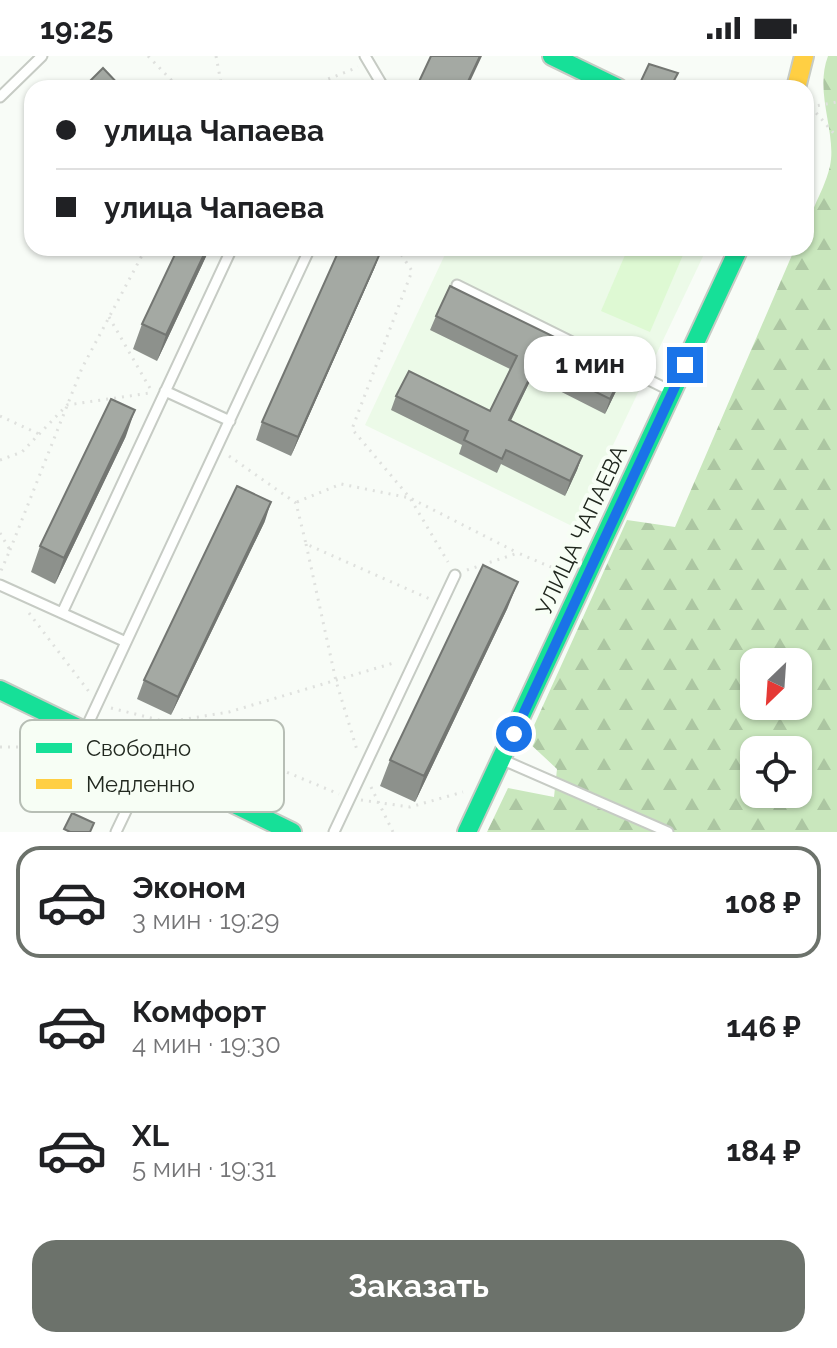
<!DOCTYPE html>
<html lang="ru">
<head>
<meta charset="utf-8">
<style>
	body { margin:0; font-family:Raleway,sans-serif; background:#f2f2f2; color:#202124; height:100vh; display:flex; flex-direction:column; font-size:30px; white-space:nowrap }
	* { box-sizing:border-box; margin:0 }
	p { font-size:26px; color:#757577 }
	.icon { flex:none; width:44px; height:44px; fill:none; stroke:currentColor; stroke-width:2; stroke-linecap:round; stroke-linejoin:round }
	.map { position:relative; height:776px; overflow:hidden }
	.side { display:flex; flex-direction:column; background:#fff; flex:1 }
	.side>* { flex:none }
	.banner { position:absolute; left:24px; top:24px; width:790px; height:176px; border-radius:24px; box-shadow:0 2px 6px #0004; display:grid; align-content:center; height:176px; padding:0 32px; background:#fff }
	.needle { width:52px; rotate:205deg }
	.fabs { position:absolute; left:740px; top:592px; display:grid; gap:16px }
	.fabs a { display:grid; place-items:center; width:72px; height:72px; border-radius:16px; background:#fff; box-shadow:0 2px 6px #0004; font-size:40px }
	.end { position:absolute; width:36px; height:36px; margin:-18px; border:10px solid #1a73e8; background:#fff; box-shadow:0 0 0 4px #fff }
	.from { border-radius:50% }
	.bubble { position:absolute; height:56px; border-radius:24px; background:#fff; box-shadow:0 2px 6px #0004; font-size:26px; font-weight:700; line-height:56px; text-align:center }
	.banner b { display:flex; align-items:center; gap:28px; height:76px; font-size:30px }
	.banner b+b { border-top:2px solid #e0e0e0 }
	.banner i { width:20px; height:20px; background:#202124 }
	ul { padding:14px 0 0; list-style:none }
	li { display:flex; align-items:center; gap:24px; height:112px; margin:0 16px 12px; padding:0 16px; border:4px solid transparent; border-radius:24px }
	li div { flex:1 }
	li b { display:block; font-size:30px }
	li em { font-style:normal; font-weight:700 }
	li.active { border-color:#6c726b }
	li>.icon { width:72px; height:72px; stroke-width:1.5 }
	.button { display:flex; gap:16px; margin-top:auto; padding:16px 32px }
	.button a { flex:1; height:92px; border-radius:24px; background:#6c726b; color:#fff; font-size:32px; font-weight:700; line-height:92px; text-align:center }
	.status { display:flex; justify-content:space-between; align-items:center; height:56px; padding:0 40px; background:#fff; direction:ltr }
	.status svg { height:22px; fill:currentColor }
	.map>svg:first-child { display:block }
	.built { fill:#ecfae8 }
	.grass { fill:#def9d3 }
	.forest { fill:url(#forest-firs); fill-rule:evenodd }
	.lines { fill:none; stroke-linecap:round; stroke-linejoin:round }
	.lane-casing { stroke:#c6cbc4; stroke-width:13 }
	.fast-casing { stroke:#c6cbc4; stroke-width:22 }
	.slow-casing { stroke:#c6cbc4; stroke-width:22 }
	.path { stroke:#dfe1de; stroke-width:3; stroke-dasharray:2 6; stroke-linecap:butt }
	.lane { stroke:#fefffe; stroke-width:9 }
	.fast { stroke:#16e098; stroke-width:18 }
	.slow { stroke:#ffcf43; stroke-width:18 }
	.wall { fill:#8d918c }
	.shaded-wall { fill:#737672 }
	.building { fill:#a4a9a3; stroke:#737672; stroke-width:2 }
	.route { stroke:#1a73e8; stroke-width:10 }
	.labels { text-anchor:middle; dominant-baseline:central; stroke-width:8; stroke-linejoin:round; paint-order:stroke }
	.street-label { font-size:22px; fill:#21281f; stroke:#f7fef5 }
	.key { fill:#f7fef5; stroke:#b7beb5; stroke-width:2 }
	.key-label { font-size:22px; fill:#21281f }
</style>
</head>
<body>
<div class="status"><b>19:25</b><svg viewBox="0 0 49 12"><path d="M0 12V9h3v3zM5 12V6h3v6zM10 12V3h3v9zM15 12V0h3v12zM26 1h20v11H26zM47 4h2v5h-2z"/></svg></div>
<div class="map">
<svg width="837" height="776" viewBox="0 0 837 776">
	<defs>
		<pattern id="forest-firs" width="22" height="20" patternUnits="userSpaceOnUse" patternTransform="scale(2)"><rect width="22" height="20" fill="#c9e7bd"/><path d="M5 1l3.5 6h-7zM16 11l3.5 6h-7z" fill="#acc6a2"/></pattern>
	</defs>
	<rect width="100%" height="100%" fill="#f8fcf7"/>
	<path class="built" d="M 448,192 L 707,192 L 574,471 L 365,369 Z"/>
	<path class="grass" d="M 628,192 L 686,192 L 650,276 L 601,255 Z"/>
	<path class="forest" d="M 828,0 L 837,0 L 837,776 L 487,776 L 508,732 L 554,741 L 557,713 L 527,685 L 627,464 L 675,471 L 795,192 L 806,192 C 806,154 822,143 830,110 C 837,77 814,37 828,0 ZM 754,606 L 798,606 L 798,650 L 754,650 ZM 754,694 L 798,694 L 798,738 L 754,738 Z"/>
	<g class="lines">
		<defs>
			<path id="lane" d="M 365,0 L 384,32
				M 0,41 L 42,0
				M 457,229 L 669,334
				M 165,335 L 230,365
				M 0,529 L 126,586
				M 62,557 L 232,192
				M 86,672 L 310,192
				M 503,704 L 668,776
				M 116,776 L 148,709
				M 334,776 L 455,519"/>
			<path id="fast" d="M 552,0 L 618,32
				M 0,634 L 292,776
				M 467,776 L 739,192"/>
			<path id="slow" d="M 796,32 L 804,0"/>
		</defs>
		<use href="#lane" class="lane-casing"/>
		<use href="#fast" class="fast-casing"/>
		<use href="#slow" class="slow-casing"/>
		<path class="path" d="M 148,0 L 179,32
			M 216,0 L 222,32
			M 306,32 L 358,11
			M 810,51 L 837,46
			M 811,51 L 837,81
			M 397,192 L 412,215 L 352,373 L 410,442 L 448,506
			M 109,261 L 151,334
			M 0,360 L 39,378
			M 229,400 L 296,447 L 306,488 L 430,543
			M 0,404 L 22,396 L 67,349 L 150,337
			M 297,446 L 341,428 L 410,442 L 518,497
			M 0,477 L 10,494 L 0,517
			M 306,488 L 336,625 L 357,694
			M 10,494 L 82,312 L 146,192
			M 467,514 L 518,497 L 565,517
			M 29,557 L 90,637
			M 111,652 L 167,666 L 229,656 L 397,606
			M 169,667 L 339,738
			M 0,691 L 35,691 L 42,681
			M 371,731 L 393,776
			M 361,744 L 410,751 L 463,736"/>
		<use href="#lane" class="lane"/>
		<use href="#fast" class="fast"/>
		<use href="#slow" class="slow"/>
	</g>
	<path class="wall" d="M 641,25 L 671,32 L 643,32 L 639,30 Z
		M 178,192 L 210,192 L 157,305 L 133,293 L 142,268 Z
		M 381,195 L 374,213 L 291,400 L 256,384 L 262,366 Z
		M 436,260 L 619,329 L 605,358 L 532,321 L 510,365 L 582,400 L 577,414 L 565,440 L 501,408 L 497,417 L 459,398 L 462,389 L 391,354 L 396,340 L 490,355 L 510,313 L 430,274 Z
		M 126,380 L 55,528 L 31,516 L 40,490 Z
		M 265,465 L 171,659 L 137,643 L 144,624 Z
		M 508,551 L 415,746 L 380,730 L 390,704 Z"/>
	<path class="shaded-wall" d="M 480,0 L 482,0 L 467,32 L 465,32 Z
		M 207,192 L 210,192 L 157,305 L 166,279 Z
		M 381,195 L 374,213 L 291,400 L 298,381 Z
		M 537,307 L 532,321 L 504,379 L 509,364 Z
		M 624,315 L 619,329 L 605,358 L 610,343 Z
		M 135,354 L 126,380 L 55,528 L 64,502 Z
		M 582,400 L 577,414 L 565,440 L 570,425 Z
		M 271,446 L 265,465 L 171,659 L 178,641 Z
		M 518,526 L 508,551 L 415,746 L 424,720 Z"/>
	<path class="building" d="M 431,0 L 480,0 L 465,32 L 416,32 Z
		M 649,8 L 678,17 L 670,32 L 655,32 L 641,25 Z
		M 103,12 L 122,32 L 83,32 Z
		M 178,192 L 207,192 L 166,279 L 142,268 Z
		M 340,192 L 375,192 L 381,195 L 298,381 L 262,366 Z
		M 450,230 L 624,315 L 610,343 L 537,307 L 509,364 L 582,400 L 570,425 L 506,394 L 502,403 L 464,384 L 468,375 L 396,340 L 409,315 L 490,355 L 517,300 L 436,260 Z
		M 111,343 L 135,354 L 64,502 L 40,490 Z
		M 237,430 L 271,446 L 178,641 L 144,624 Z
		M 483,509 L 518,526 L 424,720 L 390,704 Z
		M 72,757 L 94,767 L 90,776 L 70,776 L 64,773 Z"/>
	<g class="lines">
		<path class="route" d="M 514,678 L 685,309"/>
	</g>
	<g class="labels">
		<g class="street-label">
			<text transform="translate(581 474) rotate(-65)">УЛИЦА ЧАПАЕВА</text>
		</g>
	</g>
	<rect x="20" y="664" width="264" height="92" rx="12" class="key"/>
	<rect x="36" y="687" width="36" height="10" fill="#16e098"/>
	<rect x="36" y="723" width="36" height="10" fill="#ffcf43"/>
	<g class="key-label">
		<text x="86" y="700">Свободно</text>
		<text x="86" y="736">Медленно</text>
	</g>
</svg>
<div class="fabs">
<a><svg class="needle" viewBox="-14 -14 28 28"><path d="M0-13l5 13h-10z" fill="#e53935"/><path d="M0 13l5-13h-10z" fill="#757577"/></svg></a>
<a><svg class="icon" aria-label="locate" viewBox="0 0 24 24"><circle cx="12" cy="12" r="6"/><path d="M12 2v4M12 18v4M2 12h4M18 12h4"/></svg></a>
</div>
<i class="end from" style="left:514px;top:678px"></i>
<i class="end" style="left:685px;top:309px"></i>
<div class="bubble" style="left:524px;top:280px;width:132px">1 мин</div>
<div class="banner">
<b><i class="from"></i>улица Чапаева</b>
<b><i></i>улица Чапаева</b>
</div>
</div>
<section class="side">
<ul>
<li class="active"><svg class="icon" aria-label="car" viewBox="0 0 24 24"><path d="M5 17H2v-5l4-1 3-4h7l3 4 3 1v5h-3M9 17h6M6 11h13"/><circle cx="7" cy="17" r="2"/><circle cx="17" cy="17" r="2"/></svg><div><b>Эконом</b><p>3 мин · 19:29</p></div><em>108 ₽</em></li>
<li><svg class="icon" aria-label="car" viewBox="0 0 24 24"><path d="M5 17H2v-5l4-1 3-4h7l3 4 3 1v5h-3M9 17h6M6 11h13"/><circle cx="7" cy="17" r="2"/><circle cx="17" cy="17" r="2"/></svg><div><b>Комфорт</b><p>4 мин · 19:30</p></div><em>146 ₽</em></li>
<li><svg class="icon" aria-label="car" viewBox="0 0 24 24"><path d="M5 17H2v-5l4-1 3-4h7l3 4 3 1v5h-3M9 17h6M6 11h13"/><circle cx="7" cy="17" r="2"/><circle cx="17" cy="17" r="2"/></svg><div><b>XL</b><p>5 мин · 19:31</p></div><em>184 ₽</em></li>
</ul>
<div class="button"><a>Заказать</a></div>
</section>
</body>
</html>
